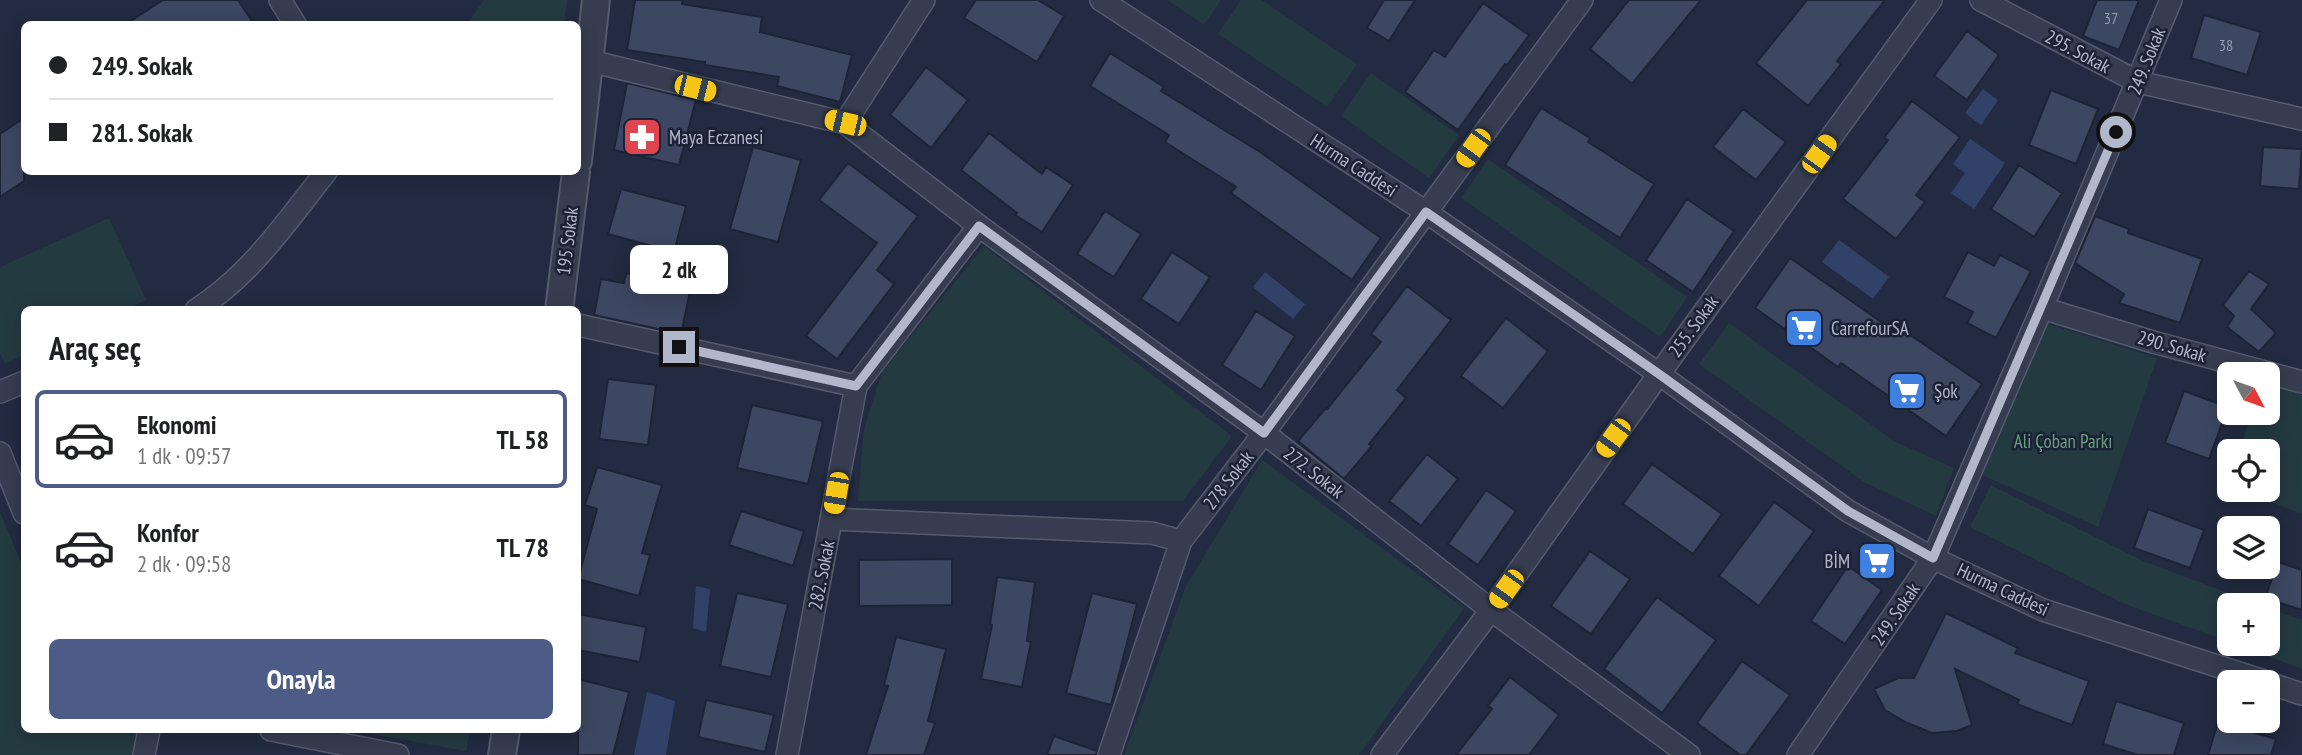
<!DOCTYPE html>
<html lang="tr">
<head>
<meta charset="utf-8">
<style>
	body { margin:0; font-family:"PT Sans Narrow",sans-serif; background:#f6f6f6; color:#202124; height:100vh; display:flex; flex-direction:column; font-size:26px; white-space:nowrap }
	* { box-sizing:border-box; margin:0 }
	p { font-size:23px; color:#757577 }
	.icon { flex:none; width:38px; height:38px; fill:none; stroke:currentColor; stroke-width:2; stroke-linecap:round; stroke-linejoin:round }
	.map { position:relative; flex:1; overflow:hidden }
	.details { position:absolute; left:21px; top:306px; width:560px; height:427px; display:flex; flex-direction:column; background:#fff; border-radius:10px; box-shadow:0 4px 18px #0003 }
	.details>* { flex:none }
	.top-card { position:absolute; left:21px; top:21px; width:560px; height:154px; border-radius:10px; box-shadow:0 4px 18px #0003; display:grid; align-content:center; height:154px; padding:0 28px; background:#fff }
	.needle { width:46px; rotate:131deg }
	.buttons { position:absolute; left:2217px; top:362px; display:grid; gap:14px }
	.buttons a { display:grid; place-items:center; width:63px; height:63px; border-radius:10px; background:#fff; box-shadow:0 4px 18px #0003; font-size:35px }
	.end { position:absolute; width:32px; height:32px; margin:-16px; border:9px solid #b2b8cb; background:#111; box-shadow:0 0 0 4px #111 }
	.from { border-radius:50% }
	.bubble { position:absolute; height:49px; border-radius:10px; background:#fff; box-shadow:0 4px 18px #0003; font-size:23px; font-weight:700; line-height:49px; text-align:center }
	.car { position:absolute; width:21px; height:42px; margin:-21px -10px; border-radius:9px; box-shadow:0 0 5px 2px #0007; background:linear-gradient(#f5c518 24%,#345 0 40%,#f5c518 0 76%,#345 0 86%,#f5c518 0) }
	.top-card b { display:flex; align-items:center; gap:24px; height:66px; font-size:26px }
	.top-card b+b { border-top:2px solid #e0e0e0 }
	.top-card i { width:18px; height:18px; background:#202124 }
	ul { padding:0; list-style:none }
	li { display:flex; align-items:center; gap:21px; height:98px; margin:0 14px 10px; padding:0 14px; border:4px solid transparent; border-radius:10px }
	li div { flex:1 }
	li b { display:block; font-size:26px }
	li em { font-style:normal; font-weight:700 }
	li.current { border-color:#4d5b87 }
	li>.icon { width:63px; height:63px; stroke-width:1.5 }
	h2 { padding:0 28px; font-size:32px; line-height:84px }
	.cta { display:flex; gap:14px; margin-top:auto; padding:14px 28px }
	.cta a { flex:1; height:80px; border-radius:10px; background:#4d5b87; color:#fff; font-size:28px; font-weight:700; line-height:80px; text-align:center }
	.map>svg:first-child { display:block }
	.green { fill:#243a41 }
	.water { fill:#314168 }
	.building { fill:#3d4761; stroke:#1d2437; stroke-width:2 }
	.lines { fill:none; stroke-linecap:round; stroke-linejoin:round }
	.minor-casing { stroke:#545b6e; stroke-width:24 }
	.tertiary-casing { stroke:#545b6e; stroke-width:30 }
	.minor { stroke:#363d50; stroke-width:21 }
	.tertiary { stroke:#363d50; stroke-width:26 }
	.route { stroke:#b2b8cb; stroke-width:9 }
	.labels { text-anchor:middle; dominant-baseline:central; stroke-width:5; stroke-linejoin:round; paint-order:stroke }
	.number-label { font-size:16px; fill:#959cb0 }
	.street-label { font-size:19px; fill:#b2b8cb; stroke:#1b2235 }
	.poi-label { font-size:19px; fill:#b2b8cb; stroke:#1b2235; text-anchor:start }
	.park-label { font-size:19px; fill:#679f7b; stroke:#1b2235 }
</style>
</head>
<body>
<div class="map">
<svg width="2302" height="755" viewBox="0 0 2302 755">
	<rect width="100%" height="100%" fill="#222b41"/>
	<path class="green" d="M 484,0 L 567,0 L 564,24 L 467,24 Z
		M 1167,0 L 1221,0 L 1204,25 Z
		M 1241,0 L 1262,0 L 1357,64 L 1327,107 L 1218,34 Z
		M 1371,73 L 1459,135 L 1429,178 L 1341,116 Z
		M 1488,159 L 1687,297 L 1660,337 L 1461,198 Z
		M 109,218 L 146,300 L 125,310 L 24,310 L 24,355 L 5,364 L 0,353 L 0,267 Z
		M 984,246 L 1232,436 L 1183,501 L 858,501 L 864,429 L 882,372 Z
		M 1729,323 L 1894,441 L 1954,468 L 1936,516 L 1864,482 L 1699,364 Z
		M 2048,324 L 2157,358 L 2098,527 L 1980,474 Z
		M 2268,381 L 2302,395 L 2302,514 L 2240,490 L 2268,490 L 2268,452 L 2239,452 L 2251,413 L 2268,413 Z
		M 1262,460 L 1464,608 L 1359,755 L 1124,755 L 1186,586 Z
		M 1991,485 L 2143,561 L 2239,597 L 2235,605 L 2230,606 L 2229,621 L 2222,639 L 2125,604 L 1970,527 Z
		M 0,512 L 24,570 L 24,730 L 139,730 L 135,755 L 0,755 Z
		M 2268,608 L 2302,620 L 2302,669 L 2243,647 L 2244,644 L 2268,644 Z
		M 350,730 L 470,730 L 466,751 Z"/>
	<path class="water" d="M 1983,89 L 1998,100 L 1981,125 L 1965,113 Z
		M 1970,139 L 2005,163 L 1974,209 L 1951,193 L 1965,173 L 1953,164 Z
		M 1839,240 L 1889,277 L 1873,299 L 1822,262 Z
		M 1265,272 L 1305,304 L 1293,319 L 1253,287 Z
		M 696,586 L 710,589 L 706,632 L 693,628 Z
		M 647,692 L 675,701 L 666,755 L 634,755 Z"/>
	<path class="building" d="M 163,0 L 238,0 L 254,24 L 126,24 Z
		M 635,0 L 683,0 L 682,4 L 762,17 L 760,32 L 852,55 L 840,102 L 777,86 L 779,77 L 705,65 L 705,62 L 627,50 Z
		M 976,0 L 1038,0 L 1064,16 L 1037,62 L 964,18 Z
		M 1384,0 L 1415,0 L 1389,41 L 1367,28 Z
		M 1629,0 L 1701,0 L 1632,84 L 1590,49 Z
		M 1807,0 L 1885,0 L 1837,61 L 1841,64 L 1808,106 L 1756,63 Z
		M 2097,0 L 2139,0 L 2119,50 L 2083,36 Z
		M 1483,3 L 1529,35 L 1507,65 L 1505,64 L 1458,130 L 1405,92 L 1434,50 L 1445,57 Z
		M 2204,15 L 2261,32 L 2247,75 L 2191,58 Z
		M 1967,31 L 1999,55 L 1967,100 L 1934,76 Z
		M 1110,53 L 1164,87 L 1161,91 L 1260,152 L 1381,238 L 1352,280 L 1231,193 L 1236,187 L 1165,142 L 1169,135 L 1090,86 Z
		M 926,67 L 968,100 L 931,148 L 890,115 Z
		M 627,83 L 696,100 L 679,165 L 614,150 Z
		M 2051,90 L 2098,109 L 2076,164 L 2029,145 Z
		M 1912,101 L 1960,137 L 1916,195 L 1925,202 L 1896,239 L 1843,199 L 1888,140 L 1884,138 Z
		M 1541,108 L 1590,138 L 1588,142 L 1654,184 L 1620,238 L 1505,165 Z
		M 1743,109 L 1786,142 L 1756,180 L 1713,147 Z
		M 24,118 L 24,181 L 0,197 L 0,134 Z
		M 989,133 L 1042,174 L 1046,167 L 1073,185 L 1042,232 L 1015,215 L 1017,213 L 961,170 Z
		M 753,147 L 801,160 L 778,242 L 730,229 Z
		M 2263,147 L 2302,149 L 2299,189 L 2260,186 Z
		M 848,163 L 918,216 L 877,270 L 894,284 L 837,359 L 806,336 L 877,243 L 819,200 Z
		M 2019,165 L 2062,193 L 2034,237 L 1991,209 Z
		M 621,189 L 686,206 L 674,252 L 608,234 Z
		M 1687,199 L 1734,231 L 1693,292 L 1646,260 Z
		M 1105,211 L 1141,234 L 1114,277 L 1077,254 Z
		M 2095,216 L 2129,229 L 2128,233 L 2202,259 L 2180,323 L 2119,303 L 2124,294 L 2075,263 Z
		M 1172,252 L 1210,277 L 1179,324 L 1141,299 Z
		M 1968,252 L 1994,266 L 2000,255 L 2031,271 L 1996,338 L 1967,323 L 1973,312 L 1944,297 Z
		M 1790,258 L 1897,333 L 1900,328 L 1982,384 L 1946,436 L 1841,363 L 1838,367 L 1755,308 Z
		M 2249,271 L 2269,284 L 2251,309 L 2276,333 L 2259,352 L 2227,327 L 2234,316 L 2223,305 Z
		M 626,273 L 691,287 L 681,334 L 594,315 L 601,279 L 624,283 Z
		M 1407,286 L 1451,320 L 1397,390 L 1406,398 L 1369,444 L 1372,446 L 1344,479 L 1298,441 L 1326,408 L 1327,409 L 1381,342 L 1371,334 Z
		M 1256,311 L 1295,336 L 1261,390 L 1222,365 Z
		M 1506,318 L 1548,351 L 1503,408 L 1461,376 Z
		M 608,379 L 656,385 L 648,445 L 599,439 Z
		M 2184,391 L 2228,407 L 2209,459 L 2165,443 Z
		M 752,405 L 823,421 L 808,484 L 737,468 Z
		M 1427,454 L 1458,479 L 1421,526 L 1389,501 Z
		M 1652,464 L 1722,514 L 1693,554 L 1623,504 Z
		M 597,467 L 662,485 L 642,553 L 650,555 L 639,596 L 578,579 L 597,509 L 585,505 Z
		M 1486,490 L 1516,511 L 1478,565 L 1448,544 Z
		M 1774,502 L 1814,531 L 1759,606 L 1719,576 Z
		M 2148,509 L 2204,530 L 2190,568 L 2134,548 Z
		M 741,511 L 804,531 L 793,566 L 729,545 Z
		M 1590,551 L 1630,579 L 1591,634 L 1551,606 Z
		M 952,559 L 952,605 L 859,606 L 859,560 Z
		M 2278,562 L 2302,570 L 2302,610 L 2265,598 Z
		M 1848,566 L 1882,590 L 1845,644 L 1811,621 Z
		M 997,577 L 1035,582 L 1027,641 L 1031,642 L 1022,687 L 981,679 L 992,625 L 990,624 Z
		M 737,593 L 788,604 L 771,677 L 720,666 Z
		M 1092,593 L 1137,604 L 1111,705 L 1066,693 Z
		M 1657,597 L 1716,640 L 1662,713 L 1604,669 Z
		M 1946,613 L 2018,648 L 2015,653 L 2089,681 L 2072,725 L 2017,704 L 2019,700 L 1955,669 L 1972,725 L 1957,731 L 1932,733 L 1905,722 L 1885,710 L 1874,689 L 1898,678 L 1914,678 Z
		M 578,614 L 646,627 L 640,662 L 578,650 Z
		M 896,637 L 946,649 L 928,721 L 935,723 L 924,755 L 866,755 L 888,686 L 884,685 Z
		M 1742,661 L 1790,695 L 1746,755 L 1740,755 L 1697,723 Z
		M 1510,677 L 1559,715 L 1529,755 L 1456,755 L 1492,709 L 1488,706 Z
		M 578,679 L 629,692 L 613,755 L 578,755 Z
		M 706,700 L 774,715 L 765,752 L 698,737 Z
		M 2116,701 L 2184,723 L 2174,755 L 2138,755 L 2103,744 Z
		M 2218,722 L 2276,739 L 2271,755 L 2208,755 Z
		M 1054,736 L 1097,751 L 1096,755 L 1047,755 Z"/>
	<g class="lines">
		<defs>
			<path id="minor" d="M 280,0 L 295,24
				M 1101,0 L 1426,212 L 1659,374 L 1848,511 L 1933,558 L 2043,610 L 2267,682
				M 1981,0 L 2138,82 L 2302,119
				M 590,61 L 845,123 L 979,226 L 1264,433 L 1491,610 L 1689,755
				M 845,123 L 924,0
				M 2042,308 L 2153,342 L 2302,382
				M 196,310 C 251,275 286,222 326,172
				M 578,325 L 856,386
				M 0,392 L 24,382
				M 0,453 L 24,513
				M 831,519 L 1152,533 L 1181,541
				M 2268,683 L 2302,694
				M 271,730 L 398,755
				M 144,755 L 149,730
				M 787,755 L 856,386 L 979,226
				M 1109,755 L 1181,541 L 1264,433 L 1582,0
				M 1382,755 L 1491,610 L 1659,374 L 1931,0
				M 1798,755 L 1933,558 L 2042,308 L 2171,0"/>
			<path id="tertiary" d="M 578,161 L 596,0
				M 559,310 L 576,172
				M 502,755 L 506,730"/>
		</defs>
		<use href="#minor" class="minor-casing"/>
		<use href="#tertiary" class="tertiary-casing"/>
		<use href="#minor" class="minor"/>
		<use href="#tertiary" class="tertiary"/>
	</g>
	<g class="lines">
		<path class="route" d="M 679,347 L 856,386 L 979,226 L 1264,433 L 1426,212 L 1659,374 L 1848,511 L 1933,558 L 2116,132"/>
	</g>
	<defs>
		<symbol id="pharmacy-square" viewBox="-11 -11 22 22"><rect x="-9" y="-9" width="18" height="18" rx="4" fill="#e0444e" stroke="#1b2235"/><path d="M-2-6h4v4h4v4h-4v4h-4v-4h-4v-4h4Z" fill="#fff"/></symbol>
		<symbol id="supermarket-square" viewBox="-11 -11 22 22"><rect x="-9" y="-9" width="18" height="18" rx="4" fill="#3f7fe0" stroke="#1b2235"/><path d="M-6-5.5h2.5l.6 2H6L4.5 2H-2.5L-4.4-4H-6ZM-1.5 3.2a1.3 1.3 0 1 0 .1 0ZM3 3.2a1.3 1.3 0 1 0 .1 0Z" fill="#fff"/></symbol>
	</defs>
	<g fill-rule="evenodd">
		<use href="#pharmacy-square" x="620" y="115" width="44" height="44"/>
		<use href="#supermarket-square" x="1782" y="306" width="44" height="44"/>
		<use href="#supermarket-square" x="1885" y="369" width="44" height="44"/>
		<use href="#supermarket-square" x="1855" y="539" width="44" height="44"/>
	</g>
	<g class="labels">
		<g class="number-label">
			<text x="2111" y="18">37</text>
			<text x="2226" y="45">38</text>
		</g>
		<g class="street-label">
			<text transform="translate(2078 51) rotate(28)">295. Sokak</text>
			<text transform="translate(2146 61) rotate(-68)">249. Sokak</text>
			<text transform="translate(1354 165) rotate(33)">Hurma Caddesi</text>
			<text transform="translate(567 241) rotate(-83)">195 Sokak</text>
			<text transform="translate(1693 326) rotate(-54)">255. Sokak</text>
			<text transform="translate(2172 346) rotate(16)">290. Sokak</text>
			<text transform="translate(1314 472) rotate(38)">272. Sokak</text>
			<text transform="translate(1228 480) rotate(-52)">278 Sokak</text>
			<text transform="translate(821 575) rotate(-79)">282. Sokak</text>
			<text transform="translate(2003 589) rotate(25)">Hurma Caddesi</text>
			<text transform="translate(1895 614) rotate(-56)">249. Sokak</text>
		</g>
		<g class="poi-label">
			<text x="669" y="137">Maya Eczanesi</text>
			<text x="1831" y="328">CarrefourSA</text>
			<text x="1934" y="391">Şok</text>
			<text x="1850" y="561" text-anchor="end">BİM</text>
		</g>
		<g class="park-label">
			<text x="2063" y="441">Ali Çoban Parkı</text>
		</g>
	</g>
</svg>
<div class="buttons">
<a><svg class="needle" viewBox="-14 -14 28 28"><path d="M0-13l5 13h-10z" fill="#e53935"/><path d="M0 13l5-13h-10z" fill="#757577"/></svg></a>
<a><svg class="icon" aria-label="locate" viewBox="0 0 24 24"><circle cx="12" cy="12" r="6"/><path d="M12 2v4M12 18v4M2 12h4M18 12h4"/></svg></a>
<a><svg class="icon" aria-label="layers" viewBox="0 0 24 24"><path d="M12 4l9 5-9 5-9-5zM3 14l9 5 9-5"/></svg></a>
<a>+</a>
<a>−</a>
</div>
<i class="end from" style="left:2116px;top:132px"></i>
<i class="end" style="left:679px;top:347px"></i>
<div class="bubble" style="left:630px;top:245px;width:98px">2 dk</div>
<i class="car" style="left:695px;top:88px;rotate:104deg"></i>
<i class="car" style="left:845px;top:123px;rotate:283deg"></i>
<i class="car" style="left:1473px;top:148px;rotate:216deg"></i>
<i class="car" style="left:1819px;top:154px;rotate:36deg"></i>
<i class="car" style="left:1613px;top:438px;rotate:216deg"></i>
<i class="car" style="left:836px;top:493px;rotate:190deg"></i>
<i class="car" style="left:1506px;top:589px;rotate:216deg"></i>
<div class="top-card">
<b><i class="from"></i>249. Sokak</b>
<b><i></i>281. Sokak</b>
</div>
<section class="details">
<h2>Araç seç</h2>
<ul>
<li class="current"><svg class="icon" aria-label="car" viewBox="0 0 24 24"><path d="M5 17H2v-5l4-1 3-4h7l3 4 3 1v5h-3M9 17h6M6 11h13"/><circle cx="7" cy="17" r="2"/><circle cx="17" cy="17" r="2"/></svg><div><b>Ekonomi</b><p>1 dk · 09:57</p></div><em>TL 58</em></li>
<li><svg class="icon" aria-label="car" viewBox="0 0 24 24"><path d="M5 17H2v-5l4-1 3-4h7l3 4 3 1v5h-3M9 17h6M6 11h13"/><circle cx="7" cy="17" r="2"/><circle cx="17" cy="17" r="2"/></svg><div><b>Konfor</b><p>2 dk · 09:58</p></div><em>TL 78</em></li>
</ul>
<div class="cta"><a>Onayla</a></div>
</section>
</div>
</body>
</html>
